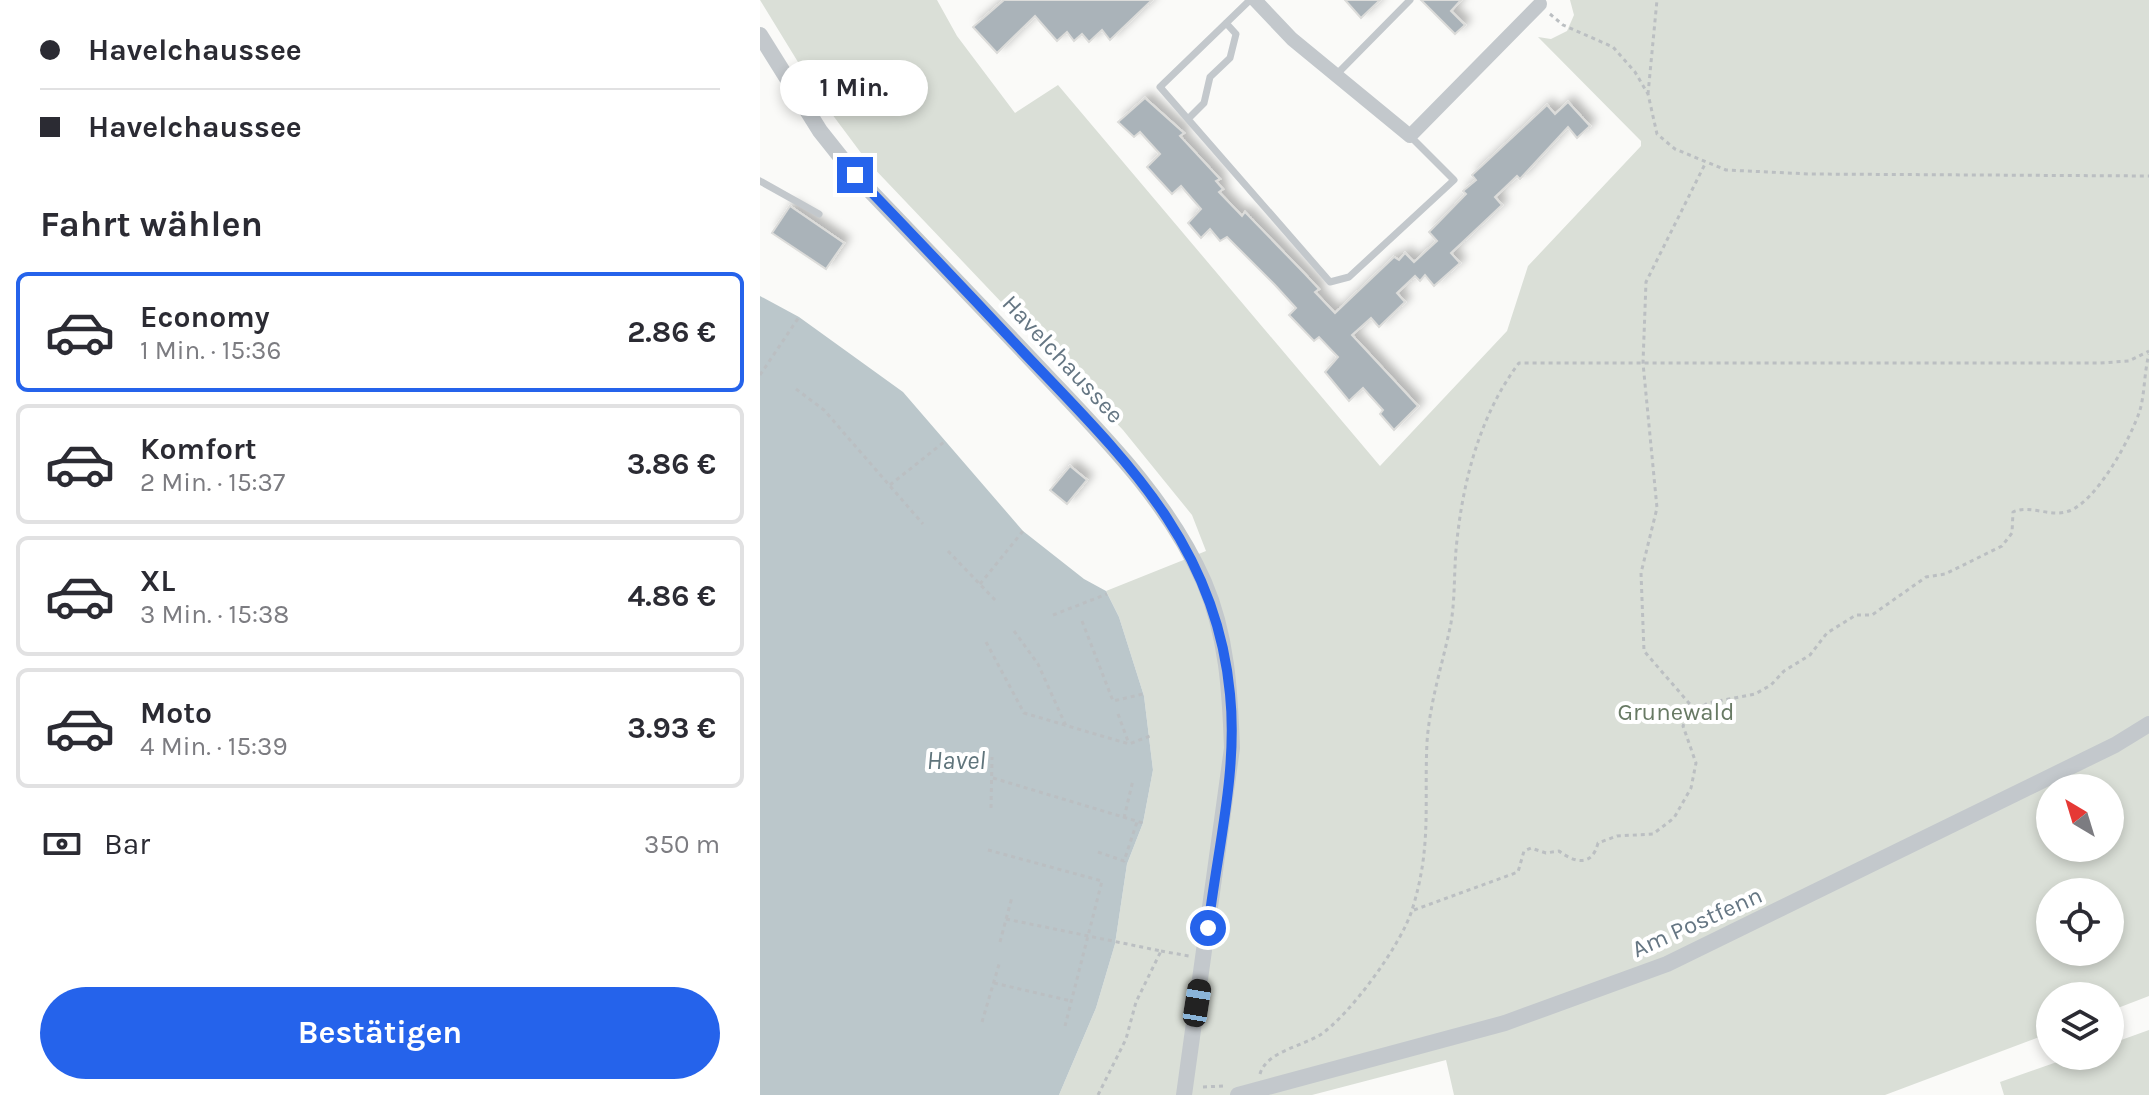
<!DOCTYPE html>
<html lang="de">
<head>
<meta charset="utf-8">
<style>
	body { margin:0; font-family:Karla,sans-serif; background:#f2f2f3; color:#2b2b33; height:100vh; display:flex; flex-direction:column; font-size:30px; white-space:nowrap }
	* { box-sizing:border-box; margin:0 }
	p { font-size:26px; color:#7c7c81 }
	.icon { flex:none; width:44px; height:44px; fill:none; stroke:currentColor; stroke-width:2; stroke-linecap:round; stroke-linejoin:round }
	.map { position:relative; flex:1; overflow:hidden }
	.panel { display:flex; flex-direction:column; background:#fff; width:760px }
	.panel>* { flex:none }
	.guide { display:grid; align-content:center; height:176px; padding:0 40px; background:#fff }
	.needle { width:52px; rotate:322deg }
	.fabs { position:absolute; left:1276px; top:774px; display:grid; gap:16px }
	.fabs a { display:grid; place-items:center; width:88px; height:88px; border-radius:50%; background:#fff; box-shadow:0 4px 12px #0003; font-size:40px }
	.end { position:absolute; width:36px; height:36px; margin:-18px; border:10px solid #2563eb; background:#fff; box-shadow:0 0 0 4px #fff }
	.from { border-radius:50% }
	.bubble { position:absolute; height:56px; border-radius:28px; background:#fff; box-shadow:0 4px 12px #0003; font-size:26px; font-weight:700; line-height:56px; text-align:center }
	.car { position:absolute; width:24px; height:48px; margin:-24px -12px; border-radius:10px; box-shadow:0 0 6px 2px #0007; background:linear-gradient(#222 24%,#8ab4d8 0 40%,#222 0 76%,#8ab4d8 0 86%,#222 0) }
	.guide b { display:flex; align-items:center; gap:28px; height:76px; font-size:30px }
	.guide b+b { border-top:2px solid #e1e1e2 }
	.guide i { width:20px; height:20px; background:#2b2b33 }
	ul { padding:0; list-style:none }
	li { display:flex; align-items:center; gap:24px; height:120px; margin:0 16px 12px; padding:0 24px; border:4px solid #e1e1e2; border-radius:12px }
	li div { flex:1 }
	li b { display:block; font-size:30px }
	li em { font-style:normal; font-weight:700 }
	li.current { border-color:#2563eb }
	li>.icon { width:72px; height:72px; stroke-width:1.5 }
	h2 { padding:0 40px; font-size:36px; line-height:96px }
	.pay { display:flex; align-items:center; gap:20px; height:88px; padding:0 40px; font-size:30px }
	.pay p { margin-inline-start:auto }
	.primary-button { display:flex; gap:16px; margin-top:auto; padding:16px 40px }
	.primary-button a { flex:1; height:92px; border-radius:48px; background:#2563eb; color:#fff; font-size:32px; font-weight:700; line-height:92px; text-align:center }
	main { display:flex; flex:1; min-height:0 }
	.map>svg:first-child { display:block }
	.green { fill:#dadfd7; fill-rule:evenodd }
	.water { fill:#bbc7cb }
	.building { fill:#aab3b9; stroke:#dcdcda; stroke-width:2; filter:url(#shadow) }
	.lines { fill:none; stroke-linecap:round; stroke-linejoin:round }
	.path { stroke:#bbbfc2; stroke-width:3; stroke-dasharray:4 4; stroke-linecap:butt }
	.service { stroke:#c3c8cc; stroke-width:7 }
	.minor { stroke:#c3c8cc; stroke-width:14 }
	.tertiary { stroke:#c3c8cc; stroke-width:16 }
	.route { stroke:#2563eb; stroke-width:10 }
	.labels { text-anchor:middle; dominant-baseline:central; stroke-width:8; stroke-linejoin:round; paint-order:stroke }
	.street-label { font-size:24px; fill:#657683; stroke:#fff }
	.park-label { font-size:24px; fill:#687a64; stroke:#fff }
	.water-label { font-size:26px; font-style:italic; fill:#60757c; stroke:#fff }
</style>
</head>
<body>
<main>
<section class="panel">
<div class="guide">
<b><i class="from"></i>Havelchaussee</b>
<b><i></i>Havelchaussee</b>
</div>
<h2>Fahrt wählen</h2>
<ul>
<li class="current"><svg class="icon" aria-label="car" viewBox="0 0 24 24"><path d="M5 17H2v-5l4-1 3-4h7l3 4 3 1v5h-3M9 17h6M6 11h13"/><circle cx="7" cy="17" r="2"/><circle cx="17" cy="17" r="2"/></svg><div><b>Economy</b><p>1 Min. · 15:36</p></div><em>2.86 €</em></li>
<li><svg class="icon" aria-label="car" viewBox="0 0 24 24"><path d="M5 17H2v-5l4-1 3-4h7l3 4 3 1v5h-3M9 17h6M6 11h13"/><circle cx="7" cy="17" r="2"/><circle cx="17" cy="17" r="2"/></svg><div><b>Komfort</b><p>2 Min. · 15:37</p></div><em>3.86 €</em></li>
<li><svg class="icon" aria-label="car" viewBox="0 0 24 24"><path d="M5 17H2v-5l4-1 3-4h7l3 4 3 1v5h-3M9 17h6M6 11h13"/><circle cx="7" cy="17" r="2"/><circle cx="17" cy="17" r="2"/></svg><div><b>XL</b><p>3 Min. · 15:38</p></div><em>4.86 €</em></li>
<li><svg class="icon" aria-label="car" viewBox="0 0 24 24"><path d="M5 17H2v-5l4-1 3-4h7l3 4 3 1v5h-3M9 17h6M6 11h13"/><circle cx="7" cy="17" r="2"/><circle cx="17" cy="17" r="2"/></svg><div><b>Moto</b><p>4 Min. · 15:39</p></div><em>3.93 €</em></li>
</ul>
<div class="pay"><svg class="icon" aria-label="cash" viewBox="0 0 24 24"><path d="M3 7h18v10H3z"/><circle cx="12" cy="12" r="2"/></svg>Bar<p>350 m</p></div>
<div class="primary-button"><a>Bestätigen</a></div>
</section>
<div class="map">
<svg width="1389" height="1095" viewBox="0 0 1389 1095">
	<defs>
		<filter id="shadow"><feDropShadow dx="5.5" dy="-5.5" stdDeviation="4" flood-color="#0004"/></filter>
	</defs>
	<rect width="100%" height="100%" fill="#fafaf8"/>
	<path class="green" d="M 0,0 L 177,0 L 197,36 L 255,113 L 298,85 L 620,466 L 747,331 L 768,266 L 881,146 L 881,141 L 778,37 L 791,39 L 807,31 L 814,15 L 810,0 L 1389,0 L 1389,996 L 1350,1011 L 1350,996 L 1290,996 L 1290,1033 L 1125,1095 L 694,1095 L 686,1060 L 552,1095 L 299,1095 L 336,1008 L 355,944 L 367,864 L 383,823 L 393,770 L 384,696 L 359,617 L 346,591 L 446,551 L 432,515 L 363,430 L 107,161 L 60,98 ZM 1290,788 L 1350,788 L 1350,848 L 1290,848 ZM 1290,892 L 1350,892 L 1350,952 L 1290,952 Z
		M 1389,1030 L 1389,1095 L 1244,1095 L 1240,1082 L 1314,1056 L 1350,1056 L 1350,1044 Z"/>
	<path class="water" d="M 0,296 L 39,317 L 143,392 L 263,531 L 324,579 L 346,591 L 359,617 L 384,696 L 393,770 L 383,823 L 367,864 L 355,944 L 336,1008 L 299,1095 L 0,1095 Z"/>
	<path class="building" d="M 244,0 L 392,0 L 350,40 L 342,30 L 329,42 L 322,34 L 314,41 L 307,32 L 297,41 L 275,16 L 237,53 L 213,27 Z
		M 585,0 L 620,0 L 601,18 Z
		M 661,0 L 701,0 L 691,11 L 705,25 L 695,34 Z
		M 385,98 L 424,133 L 420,136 L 460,179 L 456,181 L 463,189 L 459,192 L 482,216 L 485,212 L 545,274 L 559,289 L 555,292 L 575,313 L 634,257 L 639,260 L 645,253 L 654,262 L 677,241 L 669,232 L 706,194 L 703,191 L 716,180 L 712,175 L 787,105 L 795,114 L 808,102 L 830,126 L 817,138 L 808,127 L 760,179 L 757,176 L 735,197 L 742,205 L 691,253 L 700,263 L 674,286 L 665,275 L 660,281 L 655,276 L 637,293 L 645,302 L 619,327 L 611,318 L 592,335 L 658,406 L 634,430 L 620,414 L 623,410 L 603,388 L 589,401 L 565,372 L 578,357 L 559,337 L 554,341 L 529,315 L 536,308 L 515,285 L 467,237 L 460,241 L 450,229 L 441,238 L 428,223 L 441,209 L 421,186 L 412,194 L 387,167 L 400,154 L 380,132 L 374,137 L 358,122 Z
		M 30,206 L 84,243 L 66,269 L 12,233 Z
		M 310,466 L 327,480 L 307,504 L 290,490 Z"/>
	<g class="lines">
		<path class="path" d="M 790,14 L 803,25 L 853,47 L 875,72 L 888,94 L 897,134 L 915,149 L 966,170 L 1050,174 L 1389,176
			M 888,94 L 897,0
			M 0,375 L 39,317
			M 36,389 L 64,410 L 163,524
			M 130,485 L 184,442
			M 188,551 L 236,601
			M 220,584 L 263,531
			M 293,615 L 347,594
			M 322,621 L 353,701 L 383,694
			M 254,631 L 278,664 L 306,726
			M 226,642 L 264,713 L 369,744 L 390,736
			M 935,710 L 884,651 L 881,573 L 897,508 L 883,363 L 886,282 L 946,162
			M 358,714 L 369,744
			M 233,778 L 383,823
			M 231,808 L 232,757
			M 364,818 L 373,780
			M 228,850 L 342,881 L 305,1026
			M 338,852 L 364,861 L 377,822
			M 654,910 L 758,872 L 764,851 L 771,848 L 786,853 L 799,851 C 815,863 832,867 838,843 L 857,836 L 893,834 L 914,818 L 931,788 L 936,763 L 923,726 L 928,715 L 948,703 L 995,694 L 1011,685 L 1024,671 L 1050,655 L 1067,633 L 1096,615 L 1112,615 L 1166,577 L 1185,574 L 1242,546 L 1252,533 L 1253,512 C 1270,504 1290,518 1309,511 C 1337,501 1371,438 1380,410 C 1385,392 1384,373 1389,354
			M 246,919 L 401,951 L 376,1002 L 366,1039 L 338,1095
			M 240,942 L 252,897
			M 401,951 L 429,956
			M 234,983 L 311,1001
			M 222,1022 L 240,961
			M 500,1074 C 506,1052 542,1046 560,1035 C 590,1015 641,945 652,910 C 672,847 664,804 667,742 C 670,700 683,663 691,623 C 695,599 694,574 696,550 C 702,484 719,416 759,363 L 1340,363 L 1369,361 L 1389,351
			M 443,1087 L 463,1086"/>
		<path class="service" d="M 490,0 L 400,87 L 570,282 L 589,277 L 694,180 L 650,136
			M 576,75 L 650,0
			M 428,119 L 444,103 L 450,77 L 470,58 L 476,34 L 466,23
			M 0,181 L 59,214"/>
		<path class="minor" d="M 495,0 L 532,39 L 650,136 L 780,4"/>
		<path class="tertiary" d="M 0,35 L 60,131 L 95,175 C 156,239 218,303 279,368 C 341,434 407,498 444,582 C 467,635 470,692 472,748 L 424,1095
			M 478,1095 L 745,1023 L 907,964 L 1355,745 L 1389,724"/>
	</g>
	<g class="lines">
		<path class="route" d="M 95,175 C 152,234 209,294 266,355 C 364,458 456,544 470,694 C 478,772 457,851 448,928"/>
	</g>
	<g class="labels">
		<g class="street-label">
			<text transform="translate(303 359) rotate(47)">Havelchaussee</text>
			<text transform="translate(937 922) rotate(-24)">Am Postfenn</text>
		</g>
		<g class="park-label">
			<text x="916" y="712">Grunewald</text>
		</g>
		<g class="water-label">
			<text x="196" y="760">Havel</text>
		</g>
	</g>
</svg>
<div class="fabs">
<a><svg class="needle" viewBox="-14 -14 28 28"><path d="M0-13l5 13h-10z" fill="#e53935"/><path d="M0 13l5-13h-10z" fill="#7c7c81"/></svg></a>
<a><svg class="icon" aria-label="locate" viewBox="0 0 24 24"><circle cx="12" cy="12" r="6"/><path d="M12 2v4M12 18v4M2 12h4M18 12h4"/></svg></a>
<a><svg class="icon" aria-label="layers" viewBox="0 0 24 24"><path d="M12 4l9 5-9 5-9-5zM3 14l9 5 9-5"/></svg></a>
</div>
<i class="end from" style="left:448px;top:928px"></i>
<i class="end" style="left:95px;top:175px"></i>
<div class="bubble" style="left:20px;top:60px;width:148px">1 Min.</div>
<i class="car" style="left:437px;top:1003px;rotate:9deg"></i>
</div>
</main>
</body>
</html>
